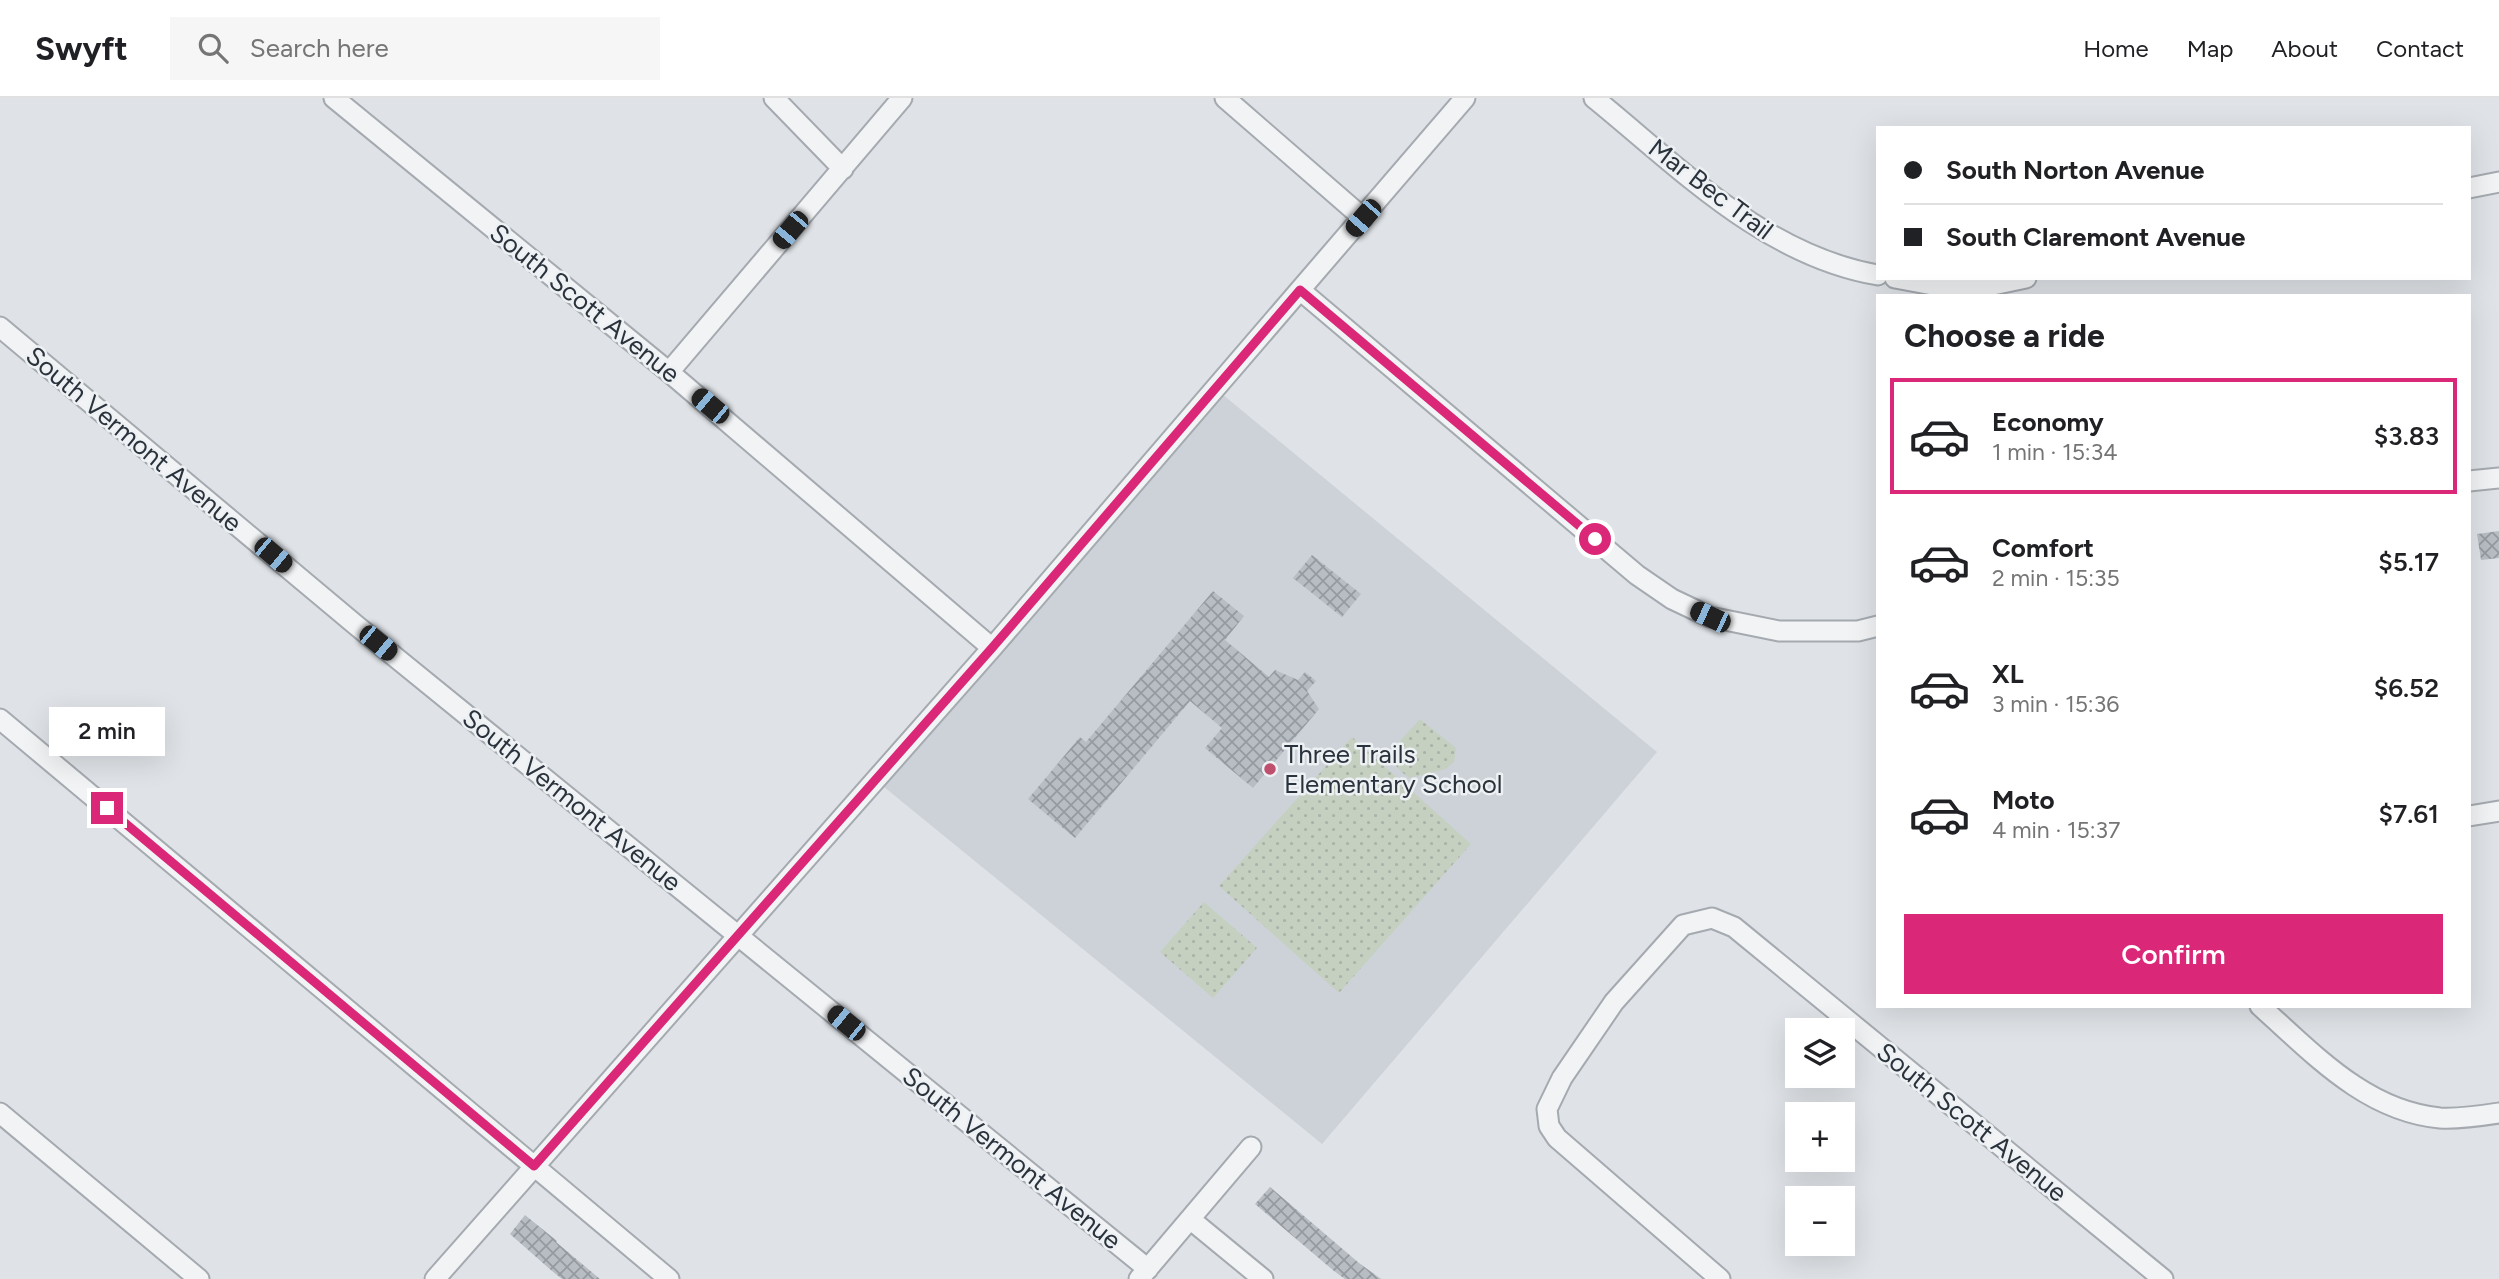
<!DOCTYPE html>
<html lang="en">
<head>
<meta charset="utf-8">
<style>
	body { margin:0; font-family:Figtree,sans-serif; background:#f6f6f6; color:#202124; height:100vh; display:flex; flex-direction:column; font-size:26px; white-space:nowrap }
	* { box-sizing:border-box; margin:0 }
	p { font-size:23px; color:#757577 }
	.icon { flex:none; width:38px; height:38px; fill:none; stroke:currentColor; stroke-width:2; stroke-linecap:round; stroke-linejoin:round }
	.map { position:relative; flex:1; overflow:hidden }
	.drawer { position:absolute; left:1876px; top:196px; width:595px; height:714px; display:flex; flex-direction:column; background:#fff; border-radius:0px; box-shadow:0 7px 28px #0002 }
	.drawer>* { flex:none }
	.banner { position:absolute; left:1876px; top:28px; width:595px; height:154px; border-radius:0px; box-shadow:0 7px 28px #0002; display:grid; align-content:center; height:154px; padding:0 28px; background:#fff }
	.tools { position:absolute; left:1785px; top:920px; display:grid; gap:14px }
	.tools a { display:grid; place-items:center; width:70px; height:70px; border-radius:0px; background:#fff; box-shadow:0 7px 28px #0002; font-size:35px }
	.end { position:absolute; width:32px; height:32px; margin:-16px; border:9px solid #db2777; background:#fff; box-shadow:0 0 0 4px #fff }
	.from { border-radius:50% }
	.bubble { position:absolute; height:49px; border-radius:0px; background:#fff; box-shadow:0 7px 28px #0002; font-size:23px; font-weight:600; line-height:49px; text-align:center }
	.car { position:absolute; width:21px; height:42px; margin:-21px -10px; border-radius:9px; box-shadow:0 0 5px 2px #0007; background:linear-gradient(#222 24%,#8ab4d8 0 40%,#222 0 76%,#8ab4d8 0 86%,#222 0) }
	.banner b { display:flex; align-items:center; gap:24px; height:66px; font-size:26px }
	.banner b+b { border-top:2px solid #e0e0e0 }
	.banner i { width:18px; height:18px; background:#202124 }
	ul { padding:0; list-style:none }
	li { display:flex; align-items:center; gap:21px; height:116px; margin:0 14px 10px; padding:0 14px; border:4px solid transparent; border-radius:0px }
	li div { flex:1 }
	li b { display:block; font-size:26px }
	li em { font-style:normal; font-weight:600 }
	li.selected { border-color:#db2777 }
	li>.icon { width:63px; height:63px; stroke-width:1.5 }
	h2 { padding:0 28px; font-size:32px; line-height:84px }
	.cta { display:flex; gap:14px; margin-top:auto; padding:14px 28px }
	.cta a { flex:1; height:80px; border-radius:0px; background:#db2777; color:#fff; font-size:28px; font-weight:600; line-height:80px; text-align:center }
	header { display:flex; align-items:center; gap:42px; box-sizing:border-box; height:98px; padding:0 35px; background:#fff; border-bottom:2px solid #e0e0e0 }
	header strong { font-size:33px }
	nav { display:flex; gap:38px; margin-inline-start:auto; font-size:24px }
	.search { width:490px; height:63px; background:#f6f6f6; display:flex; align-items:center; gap:18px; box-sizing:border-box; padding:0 24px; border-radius:0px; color:#757577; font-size:26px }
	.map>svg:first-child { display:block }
	.built { fill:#cdd2d8 }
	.green { fill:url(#green-dots) }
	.building { fill:url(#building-cross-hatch) }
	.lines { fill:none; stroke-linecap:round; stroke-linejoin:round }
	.minor-casing { stroke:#a5aab0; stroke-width:23 }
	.minor { stroke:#f1f3f5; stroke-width:19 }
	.route { stroke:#db2777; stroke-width:9 }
	.poi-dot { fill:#bf506d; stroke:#eef1f4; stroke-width:2.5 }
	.labels { text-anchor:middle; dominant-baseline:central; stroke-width:5; stroke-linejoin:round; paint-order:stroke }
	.street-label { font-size:26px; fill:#2a323c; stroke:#eef1f4 }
	.poi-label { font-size:26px; fill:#2a323c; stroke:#eef1f4; text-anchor:start }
</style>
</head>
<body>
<header>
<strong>Swyft</strong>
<div class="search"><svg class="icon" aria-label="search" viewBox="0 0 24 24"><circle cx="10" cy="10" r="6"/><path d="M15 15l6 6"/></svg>Search here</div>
<nav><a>Home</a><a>Map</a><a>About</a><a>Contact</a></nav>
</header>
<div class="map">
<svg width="2499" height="1181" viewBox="0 0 2499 1181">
	<defs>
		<pattern id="green-dots" width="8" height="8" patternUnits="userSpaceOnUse" patternTransform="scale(1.75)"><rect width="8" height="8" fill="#c6d0c1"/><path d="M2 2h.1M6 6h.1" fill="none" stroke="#aab3a7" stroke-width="1.8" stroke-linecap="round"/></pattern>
		<pattern id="building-cross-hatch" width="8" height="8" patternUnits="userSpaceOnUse" patternTransform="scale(1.75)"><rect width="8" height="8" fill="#b7bdc3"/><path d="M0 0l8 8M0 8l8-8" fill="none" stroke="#959aa0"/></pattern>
	</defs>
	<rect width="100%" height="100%" fill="#dfe3e7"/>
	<path class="built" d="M 1222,296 L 1657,654 L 1322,1046 L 884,689 Z"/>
	<path class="green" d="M 1420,621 L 1456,650 L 1454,664 L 1446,671 L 1410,680 C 1376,659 1402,642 1420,621 Z
		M 1352,639 L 1471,746 L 1339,895 L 1219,788 Z
		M 1204,804 L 1257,850 L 1213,900 L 1160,854 Z"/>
	<path class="building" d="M 2499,433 L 2499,460 L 2481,462 L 2477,436 Z
		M 1312,457 L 1361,496 L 1342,519 L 1293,480 Z
		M 1213,493 L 1244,518 L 1225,542 L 1269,579 L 1275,572 L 1298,582 L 1305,574 L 1316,583 L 1307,593 L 1319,611 L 1253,690 L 1205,650 L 1222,630 L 1190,603 L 1075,740 L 1028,701 L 1080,639 L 1086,644 Z
		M 1270,1089 L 1359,1165 L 1381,1181 L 1345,1181 L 1334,1173 L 1255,1106 Z
		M 525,1117 L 557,1143 L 556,1144 L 600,1181 L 562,1181 L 552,1173 L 510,1136 Z"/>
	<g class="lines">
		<defs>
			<path id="minor" d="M 334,0 L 669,274 L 992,550
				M 774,0 L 843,71
				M 1225,0 L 1363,120
				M 1594,0 C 1679,69 1765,158 1878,177
				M 2469,90 L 2499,84
				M 1895,180 L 1938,188 L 1988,188 L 2026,180
				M 1300,192 L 1637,477 L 1672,501 L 1710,519 L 1779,533 L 1858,533 L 1878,528
				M 0,229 L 357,528 L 1148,1171
				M 669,274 L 902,0
				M 2469,383 L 2499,380
				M 0,621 L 669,1181
				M 2469,718 L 2499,713
				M 2260,908 C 2313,955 2365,1013 2440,1020 C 2459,1021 2480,1018 2499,1015
				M 0,1015 L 199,1181
				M 1190,1121 L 1263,1181
				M 435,1181 L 992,550 L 1465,0
				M 1139,1181 L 1251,1049
				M 1720,1181 L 1557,1040 L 1549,1028 L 1547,1011 L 1562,980 L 1614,904 L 1683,827 L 1712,820 L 1734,829 L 2163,1181"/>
		</defs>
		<use href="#minor" class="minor-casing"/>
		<use href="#minor" class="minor"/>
	</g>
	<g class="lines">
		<path class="route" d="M 107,710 L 534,1068 L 992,550 L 1300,192 L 1595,441"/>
	</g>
	<circle class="poi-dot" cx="1270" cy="671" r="7"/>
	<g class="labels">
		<g class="street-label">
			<text transform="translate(1711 91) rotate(37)">Mar Bec Trail</text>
			<text transform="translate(585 205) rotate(39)">South Scott Avenue</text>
			<text transform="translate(134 341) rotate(40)">South Vermont Avenue</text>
			<text transform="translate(572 702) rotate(39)">South Vermont Avenue</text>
			<text transform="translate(1972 1024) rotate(39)">South Scott Avenue</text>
			<text transform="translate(1012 1060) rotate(39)">South Vermont Avenue</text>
		</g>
		<g class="poi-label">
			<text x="1284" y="656">Three Trails<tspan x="1284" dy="30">Elementary School</tspan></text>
		</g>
	</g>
</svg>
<div class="tools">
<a><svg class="icon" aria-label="layers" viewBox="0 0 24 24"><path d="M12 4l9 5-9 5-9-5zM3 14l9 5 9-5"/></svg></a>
<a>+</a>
<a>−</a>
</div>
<i class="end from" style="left:1595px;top:441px"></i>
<i class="end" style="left:107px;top:710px"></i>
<div class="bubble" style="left:49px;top:609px;width:116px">2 min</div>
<i class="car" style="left:1363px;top:120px;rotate:221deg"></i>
<i class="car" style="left:790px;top:132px;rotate:220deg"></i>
<i class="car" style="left:710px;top:308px;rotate:310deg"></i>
<i class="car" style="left:273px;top:457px;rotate:130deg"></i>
<i class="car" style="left:1710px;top:519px;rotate:295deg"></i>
<i class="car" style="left:378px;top:545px;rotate:129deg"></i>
<i class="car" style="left:846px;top:925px;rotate:309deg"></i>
<div class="banner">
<b><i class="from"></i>South Norton Avenue</b>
<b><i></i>South Claremont Avenue</b>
</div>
<section class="drawer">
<h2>Choose a ride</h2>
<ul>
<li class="selected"><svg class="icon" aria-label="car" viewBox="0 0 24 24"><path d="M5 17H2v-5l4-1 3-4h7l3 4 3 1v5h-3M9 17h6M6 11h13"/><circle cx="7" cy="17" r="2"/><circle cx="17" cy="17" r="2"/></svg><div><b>Economy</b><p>1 min · 15:34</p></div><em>$3.83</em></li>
<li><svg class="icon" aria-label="car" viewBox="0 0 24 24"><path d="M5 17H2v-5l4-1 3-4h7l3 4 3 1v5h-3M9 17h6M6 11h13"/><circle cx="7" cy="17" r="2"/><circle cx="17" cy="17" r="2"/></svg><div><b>Comfort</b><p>2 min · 15:35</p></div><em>$5.17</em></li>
<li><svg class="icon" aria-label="car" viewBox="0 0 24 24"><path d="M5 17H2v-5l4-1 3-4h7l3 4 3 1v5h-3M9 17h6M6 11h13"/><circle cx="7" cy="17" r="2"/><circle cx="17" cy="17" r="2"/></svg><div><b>XL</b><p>3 min · 15:36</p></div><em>$6.52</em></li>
<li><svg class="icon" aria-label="car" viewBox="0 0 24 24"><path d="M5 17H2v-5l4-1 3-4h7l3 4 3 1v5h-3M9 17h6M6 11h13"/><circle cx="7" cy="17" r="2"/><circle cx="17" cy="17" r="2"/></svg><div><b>Moto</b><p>4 min · 15:37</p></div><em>$7.61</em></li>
</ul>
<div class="cta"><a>Confirm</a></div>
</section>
</div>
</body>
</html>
